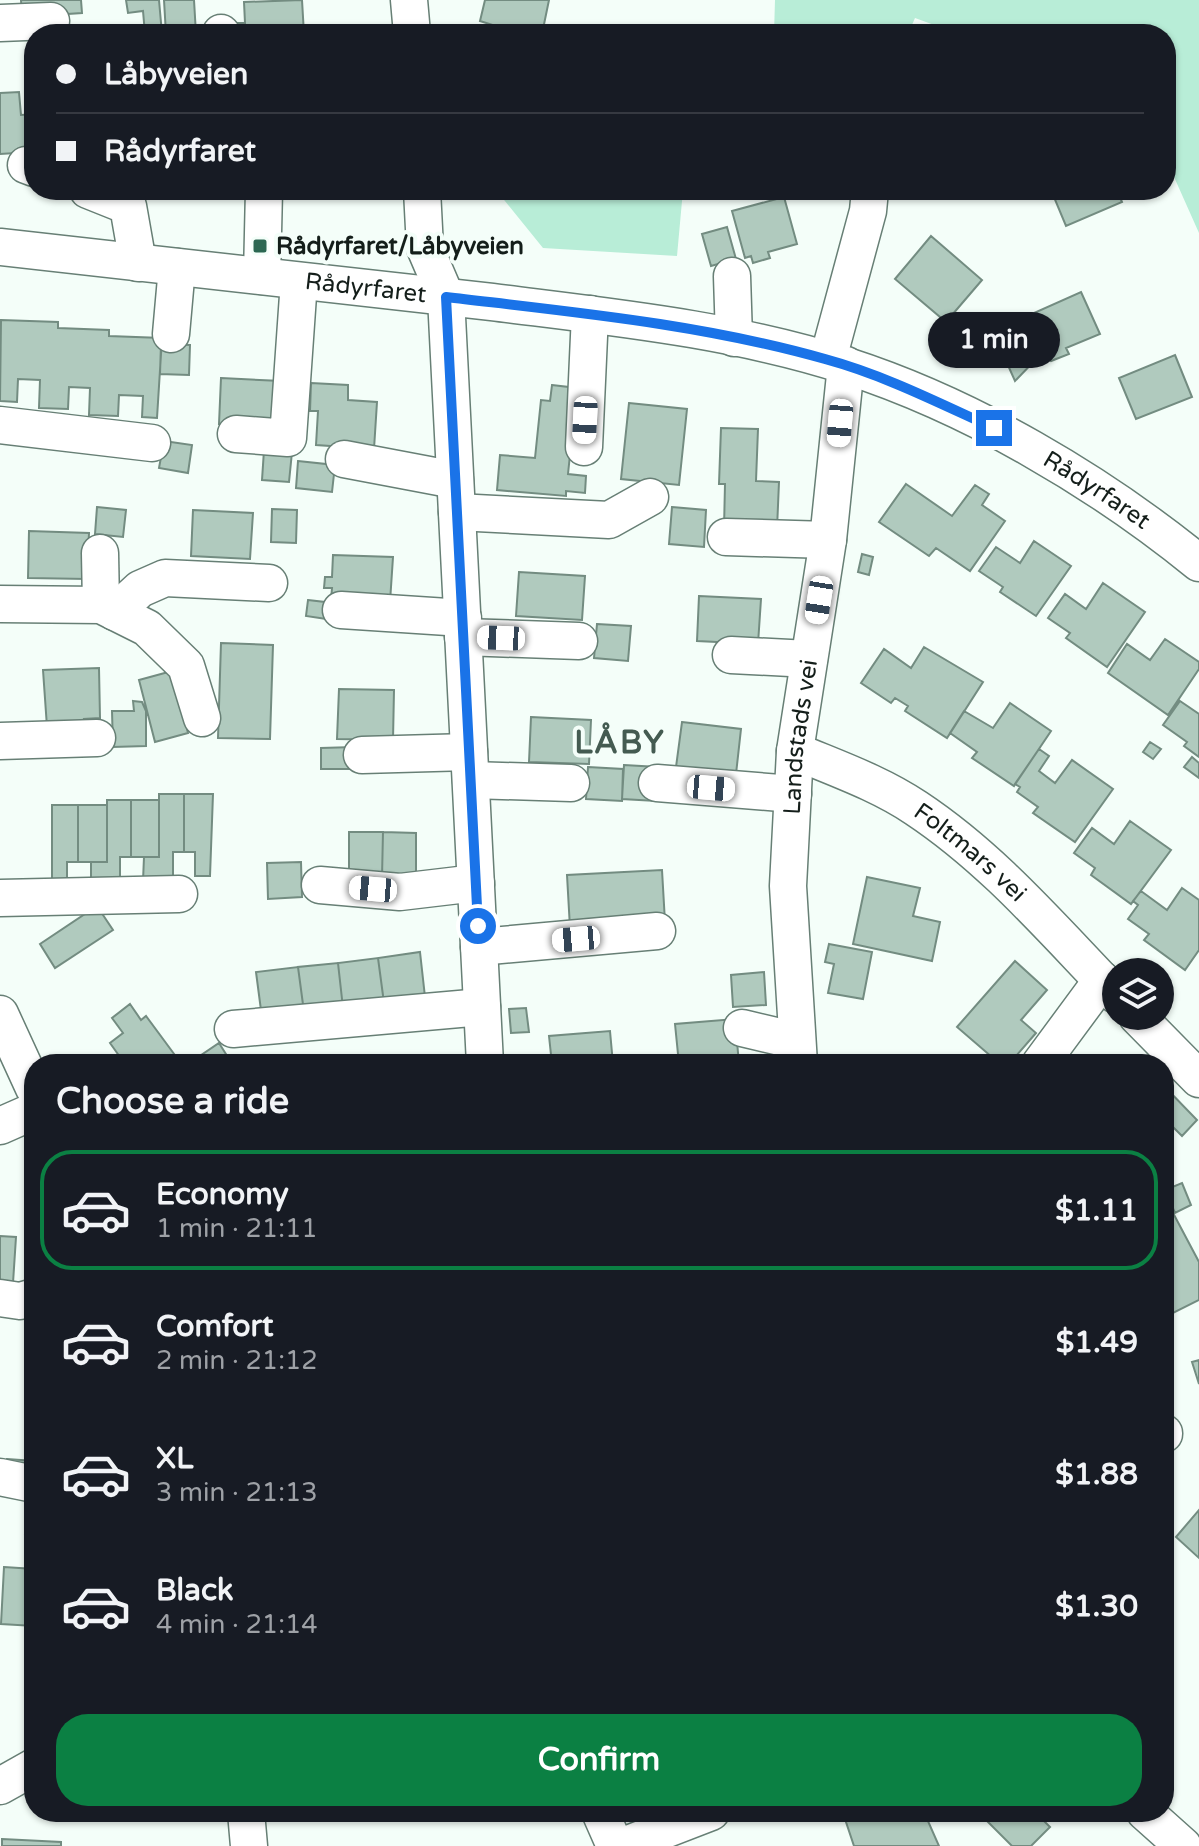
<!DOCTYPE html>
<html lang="en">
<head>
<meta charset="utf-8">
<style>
	body { margin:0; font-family:"Varela Round",sans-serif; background:#20242c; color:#f1f3f6; height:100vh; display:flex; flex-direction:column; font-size:30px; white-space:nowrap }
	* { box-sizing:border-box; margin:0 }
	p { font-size:26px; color:#9ea1a6 }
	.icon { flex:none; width:44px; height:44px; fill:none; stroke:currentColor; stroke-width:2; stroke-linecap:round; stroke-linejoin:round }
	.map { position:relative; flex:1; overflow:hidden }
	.sheet { position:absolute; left:24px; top:1054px; width:1150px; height:768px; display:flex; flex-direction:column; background:#171b24; border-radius:32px; box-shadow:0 2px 6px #0004 }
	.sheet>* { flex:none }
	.banner { position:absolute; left:24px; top:24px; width:1152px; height:176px; border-radius:32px; box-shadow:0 2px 6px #0004; display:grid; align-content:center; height:176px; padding:0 32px; background:#171b24 }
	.tools { position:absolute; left:1102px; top:958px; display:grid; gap:16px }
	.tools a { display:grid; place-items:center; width:72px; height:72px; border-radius:50%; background:#171b24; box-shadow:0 2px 6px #0004; font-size:40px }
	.end { position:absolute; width:36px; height:36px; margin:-18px; border:10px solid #1a73e8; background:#fff; box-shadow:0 0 0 4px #fff }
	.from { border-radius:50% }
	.bubble { position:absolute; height:56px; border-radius:28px; background:#171b24; box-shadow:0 2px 6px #0004; font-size:26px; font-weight:800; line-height:56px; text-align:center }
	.car { position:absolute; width:24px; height:48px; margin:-24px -12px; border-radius:10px; box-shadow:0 0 6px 2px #0007; background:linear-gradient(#fff 24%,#345 0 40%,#fff 0 76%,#345 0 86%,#fff 0) }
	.banner b { display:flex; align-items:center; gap:28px; height:76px; font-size:30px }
	.banner b+b { border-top:2px solid #363941 }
	.banner i { width:20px; height:20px; background:#f1f3f6 }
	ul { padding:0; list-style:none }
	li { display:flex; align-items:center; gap:24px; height:120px; margin:0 16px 12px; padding:0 16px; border:4px solid transparent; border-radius:32px }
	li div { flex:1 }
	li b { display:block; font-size:30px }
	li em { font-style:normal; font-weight:800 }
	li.active { border-color:#0b8043 }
	li>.icon { width:72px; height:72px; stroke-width:1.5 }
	h2 { padding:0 32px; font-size:36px; line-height:96px }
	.primary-button { display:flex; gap:16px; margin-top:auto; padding:16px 32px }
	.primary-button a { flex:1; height:92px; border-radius:32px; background:#0b8043; color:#fff; font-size:32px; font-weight:800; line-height:92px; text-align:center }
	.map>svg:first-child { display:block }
	.green { fill:#b8edd7 }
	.building { fill:#b0cabe; stroke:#738c81; stroke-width:2 }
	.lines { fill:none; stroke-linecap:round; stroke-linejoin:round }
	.minor-casing { stroke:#677f75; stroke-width:39 }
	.minor { stroke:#fff; stroke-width:36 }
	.route { stroke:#1a73e8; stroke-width:10 }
	.poi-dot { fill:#2b6751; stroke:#f4fef9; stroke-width:3 }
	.labels { text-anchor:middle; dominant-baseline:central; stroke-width:8; stroke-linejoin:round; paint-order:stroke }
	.poi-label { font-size:24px; font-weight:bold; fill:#141e1a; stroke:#f4fef9; text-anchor:start }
	.street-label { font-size:24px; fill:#141e1a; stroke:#f4fef9 }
	.district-label { font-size:32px; font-weight:bold; letter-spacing:2px; fill:#445b51; stroke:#f4fef9 }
</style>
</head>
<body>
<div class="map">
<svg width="1199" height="1846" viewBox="0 0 1199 1846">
	<rect width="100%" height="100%" fill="#f4fef9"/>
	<path class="green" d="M 775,0 L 1199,0 L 1199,233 L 1166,159 L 1166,34 L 959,34 L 915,18 L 908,34 L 774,34 Z
		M 496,190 L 683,190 L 677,256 L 543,248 Z"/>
	<path class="building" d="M 21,0 L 81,0 L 82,13 L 22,17 Z
		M 126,0 L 159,0 L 162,34 L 145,34 L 143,11 L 128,13 Z
		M 164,0 L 194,0 L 196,34 L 166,34 Z
		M 302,0 L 304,34 L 238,34 L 238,23 L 245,23 L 244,2 Z
		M 485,0 L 549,0 L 542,34 L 516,28 L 515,32 L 480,21 Z
		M 19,92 L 21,115 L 34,114 L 34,158 L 31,152 L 0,154 L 0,93 Z
		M 1051,190 L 1117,190 L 1122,202 L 1066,226 Z
		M 784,197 L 797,244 L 768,252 L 770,258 L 753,263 L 751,256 L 745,258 L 732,211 Z
		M 727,227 L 736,259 L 711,266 L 702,234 Z
		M 931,236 L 982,280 L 946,322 L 895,279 Z
		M 1081,292 L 1100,334 L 1066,348 L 1069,354 L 1051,361 L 1041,354 L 1015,381 L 1002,352 L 1028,324 L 1025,317 Z
		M 1,320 L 58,322 L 58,328 L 109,330 L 109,336 L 162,338 L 157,418 L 142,417 L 143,396 L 119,395 L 118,416 L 89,415 L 90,388 L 69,387 L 68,409 L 39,408 L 40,380 L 18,379 L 17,402 L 0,401 Z
		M 161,344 L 190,345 L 189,375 L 160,374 Z
		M 1175,355 L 1192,397 L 1136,419 L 1119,378 Z
		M 221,378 L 281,381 L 278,427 L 219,424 Z
		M 311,383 L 348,385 L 348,400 L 377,402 L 374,449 L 316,445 L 318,411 L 310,411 Z
		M 552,385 L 577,388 L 568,474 L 586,476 L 585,493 L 566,491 L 566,496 L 497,490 L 500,455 L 535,458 L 541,400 L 550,401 Z
		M 629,403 L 687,409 L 679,485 L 621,479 Z
		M 721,428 L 758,429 L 756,481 L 779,482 L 777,529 L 724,528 L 725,484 L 719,484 Z
		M 164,441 L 192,445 L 188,473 L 159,468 Z
		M 264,450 L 292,452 L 289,482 L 262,480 Z
		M 298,461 L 335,465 L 332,492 L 296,488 Z
		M 906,484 L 952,516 L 975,485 L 989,494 L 982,505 L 1005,521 L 970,571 L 936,548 L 929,556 L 879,522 Z
		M 97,507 L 126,510 L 123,537 L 95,534 Z
		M 672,507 L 706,510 L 704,547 L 669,544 Z
		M 272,509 L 297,510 L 296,543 L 271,542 Z
		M 193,510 L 253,513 L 250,559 L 191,556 Z
		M 29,531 L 89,533 L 87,579 L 28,578 Z
		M 1034,541 L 1071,566 L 1036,616 L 1000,592 L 1003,587 L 979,571 L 996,547 L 1020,563 Z
		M 862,554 L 873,557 L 869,575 L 858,572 Z
		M 333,555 L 393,557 L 390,602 L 331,600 L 332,588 L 324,588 L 325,577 L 332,577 Z
		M 519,572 L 585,576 L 582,620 L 516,616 Z
		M 1103,583 L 1145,612 L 1107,667 L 1066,638 L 1070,633 L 1048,618 L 1065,594 L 1086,609 Z
		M 699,596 L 761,599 L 758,644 L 697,641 Z
		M 308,600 L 342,604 L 340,621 L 306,616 Z
		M 597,624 L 631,626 L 628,661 L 594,658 Z
		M 1165,639 L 1199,662 L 1199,669 L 1168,715 L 1108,673 L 1127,644 L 1150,660 Z
		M 221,643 L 273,645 L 270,739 L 218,738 Z
		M 924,647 L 983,682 L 947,738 L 905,711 L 908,706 L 895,698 L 891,703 L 861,683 L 884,649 L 911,668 Z
		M 99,668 L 100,718 L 84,719 L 85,726 L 47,727 L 43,670 Z
		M 172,671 L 188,733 L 155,742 L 139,680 Z
		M 339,689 L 394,690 L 393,740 L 337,739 Z
		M 133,701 L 142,702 L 146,711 L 146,746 L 113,747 L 112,711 L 134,711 Z
		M 1180,701 L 1199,714 L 1199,757 L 1184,746 L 1187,742 L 1163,725 Z
		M 1010,703 L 1051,731 L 1014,786 L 972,758 L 977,752 L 950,733 L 964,711 L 993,728 Z
		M 531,717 L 591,720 L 589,764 L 529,762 Z
		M 682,722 L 741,729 L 736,774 L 676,767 Z
		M 1150,742 L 1161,749 L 1153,759 L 1143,752 Z
		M 354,747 L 354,769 L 321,769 L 321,748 Z
		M 1039,749 L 1049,756 L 1039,771 L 1055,783 L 1072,760 L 1113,789 L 1075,842 L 1033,813 L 1038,807 L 1017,792 L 1020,787 L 1015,784 Z
		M 1192,757 L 1199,763 L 1199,778 L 1184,767 Z
		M 624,765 L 658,767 L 656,801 L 622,799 Z
		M 588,767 L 623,769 L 622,801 L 586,799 Z
		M 159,794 L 184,794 L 184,852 L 173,852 L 173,881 L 143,881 L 144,857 L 159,857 Z
		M 184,794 L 213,794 L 210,876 L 195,876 L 195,852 L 184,852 Z
		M 107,800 L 131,800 L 131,857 L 120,857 L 120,885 L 91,886 L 91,862 L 107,862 Z
		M 131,800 L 159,800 L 159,857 L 131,857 Z
		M 52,805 L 78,805 L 78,862 L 67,862 L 67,885 L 52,885 Z
		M 78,805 L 107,805 L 107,862 L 78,862 Z
		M 1130,821 L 1171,850 L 1131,904 L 1091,875 L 1095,868 L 1074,853 L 1092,828 L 1114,844 Z
		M 349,832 L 383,832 L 382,877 L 349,877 Z
		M 383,832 L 416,833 L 416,878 L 382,877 Z
		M 301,862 L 302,897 L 268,899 L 267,863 Z
		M 662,870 L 665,922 L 570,928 L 567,875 Z
		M 867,877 L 920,888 L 913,916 L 940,922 L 932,961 L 853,944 Z
		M 1182,888 L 1199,900 L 1199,950 L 1185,970 L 1144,940 L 1149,934 L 1128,919 L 1138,905 L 1133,901 L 1141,891 L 1167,910 Z
		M 97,906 L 113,930 L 55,968 L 40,944 Z
		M 829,944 L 872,952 L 863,999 L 828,993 L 834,964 L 825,962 Z
		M 420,952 L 425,997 L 384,1003 L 378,958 Z
		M 378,958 L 384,1003 L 343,1008 L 338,963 Z
		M 1015,961 L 1047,990 L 1021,1020 L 1036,1033 L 1009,1064 L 1000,1064 L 957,1027 Z
		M 338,963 L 343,1008 L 304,1012 L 298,967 Z
		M 298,967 L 304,1012 L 262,1018 L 256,972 Z
		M 764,972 L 766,1005 L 733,1007 L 731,975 Z
		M 130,1004 L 141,1020 L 146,1016 L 180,1062 L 125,1064 L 110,1043 L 123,1033 L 112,1018 Z
		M 526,1008 L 529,1032 L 511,1033 L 509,1009 Z
		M 735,1019 L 739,1064 L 679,1064 L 675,1024 Z
		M 610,1031 L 613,1064 L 552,1064 L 549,1036 Z
		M 219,1043 L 229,1059 L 221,1064 L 188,1064 Z
		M 1164,1086 L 1197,1120 L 1182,1136 L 1164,1118 Z
		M 1182,1183 L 1191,1205 L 1175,1213 L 1165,1190 Z
		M 1172,1211 L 1199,1262 L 1199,1300 L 1167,1316 L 1164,1311 L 1164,1215 Z
		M 0,1236 L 16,1237 L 13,1283 L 0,1283 Z
		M 1199,1360 L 1199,1384 L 1192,1362 Z
		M 34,1405 L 34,1449 L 30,1449 Z
		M 7,1459 L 34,1461 L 34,1475 L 6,1473 Z
		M 27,1497 L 34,1498 L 34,1535 L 25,1534 Z
		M 1199,1510 L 1199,1558 L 1176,1537 Z
		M 4,1567 L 34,1569 L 34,1626 L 1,1624 Z
		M 860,1812 L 924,1812 L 939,1846 L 854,1846 L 845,1819 Z
		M 978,1812 L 1035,1812 L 1050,1827 L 1031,1846 L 1012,1846 Z
		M 2,1839 L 61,1842 L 61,1846 L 2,1846 Z"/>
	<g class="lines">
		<defs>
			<g id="minor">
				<path d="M 409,0 L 412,34"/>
				<path d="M 0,23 L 51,21"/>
				<path d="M 221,33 L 222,34"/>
				<path d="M 26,165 L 34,168"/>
				<path d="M 88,190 L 128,206 L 138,263"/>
				<path d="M 422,190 L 425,248 L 446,297 L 485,1064"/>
				<path id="s1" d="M 0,247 C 164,265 328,283 492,302 C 610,317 733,329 847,366 C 971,406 1098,481 1199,563"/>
				<path d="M 262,276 L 264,190"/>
				<path d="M 732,276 L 734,338"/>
				<path d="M 171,334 L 177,267"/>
				<path d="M 828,359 L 868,211 L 870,190"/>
				<path d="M 0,425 L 152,443"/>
				<path d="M 236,434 L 288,438 L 299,281"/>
				<path d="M 584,447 L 590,314"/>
				<path d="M 344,459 L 455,480"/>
				<path d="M 457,512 L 609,520 L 650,497"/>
				<path d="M 726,537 L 828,540"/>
				<path d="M 100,553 L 101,605"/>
				<path d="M 0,604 L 101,605 L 147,628 L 186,666 L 202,718"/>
				<path d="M 341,610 L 463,618"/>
				<path d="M 115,612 L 140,589 L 165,578 L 269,583"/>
				<path d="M 463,637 L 579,641"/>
				<path d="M 731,655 L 809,659"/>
				<path d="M 0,741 L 97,738"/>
				<path id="s2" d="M 795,751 C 835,768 879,783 916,808 C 993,859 1052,929 1116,995"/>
				<path d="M 362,755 L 469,752"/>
				<path d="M 471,780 L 571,783"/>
				<path d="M 657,783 L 793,794"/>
				<path d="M 320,885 L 400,892 L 476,883"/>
				<path d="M 0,898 L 179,894"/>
				<path d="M 479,947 L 657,931"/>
				<path d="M 0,1014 L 34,1088"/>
				<path d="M 1137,1016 L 1199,1079"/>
				<path d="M 742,1028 L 797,1041"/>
				<path d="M 233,1029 L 482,1007"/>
				<path id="s3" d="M 799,1064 L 788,886 L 795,751 L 828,540 L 846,365"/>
				<path d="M 1040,1064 L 1102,980"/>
				<path d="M 0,1126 L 34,1111"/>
				<path d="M 0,1298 L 20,1301 L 34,1297"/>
				<path d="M 1164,1433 L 1164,1434"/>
				<path d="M 0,1477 L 34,1484"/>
				<path d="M 0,1786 L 34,1767"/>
				<path d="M 246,1812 L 249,1846"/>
				<path d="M 600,1812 L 615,1846"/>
				<path d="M 1145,1812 L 1183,1846"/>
				<path d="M 623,1846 L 711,1812"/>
			</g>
		</defs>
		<use href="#minor" class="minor-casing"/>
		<use href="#minor" class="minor"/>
	</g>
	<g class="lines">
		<path class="route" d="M 478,926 L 446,297 C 573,312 702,324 825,359 C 884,375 939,403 994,428"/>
	</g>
	<rect class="poi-dot" x="252" y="238" width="16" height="16" rx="4"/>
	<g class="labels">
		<g class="poi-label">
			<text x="276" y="246">Rådyrfaret/Låbyveien</text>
		</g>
		<g class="street-label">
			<text stroke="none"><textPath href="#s1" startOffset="368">Rådyrfaret</textPath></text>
			<text stroke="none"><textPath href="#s1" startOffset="1136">Rådyrfaret</textPath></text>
			<text stroke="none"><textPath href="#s3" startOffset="328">Landstads vei</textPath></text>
			<text stroke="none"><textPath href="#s2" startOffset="204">Foltmars vei</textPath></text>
		</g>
		<g class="district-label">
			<text x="620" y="743">LÅBY</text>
		</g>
	</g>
</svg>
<div class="tools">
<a><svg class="icon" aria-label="layers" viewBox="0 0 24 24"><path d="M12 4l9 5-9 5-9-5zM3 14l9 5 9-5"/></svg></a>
</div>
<i class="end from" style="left:478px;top:926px"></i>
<i class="end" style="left:994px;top:428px"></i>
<div class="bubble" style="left:928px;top:312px;width:132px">1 min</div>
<i class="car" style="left:585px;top:420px;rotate:183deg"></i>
<i class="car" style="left:840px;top:423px;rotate:185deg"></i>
<i class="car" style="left:819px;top:600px;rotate:189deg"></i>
<i class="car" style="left:501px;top:638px;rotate:272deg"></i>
<i class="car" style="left:711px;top:788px;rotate:95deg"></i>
<i class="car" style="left:373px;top:889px;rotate:275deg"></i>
<i class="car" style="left:576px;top:939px;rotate:265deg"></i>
<div class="banner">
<b><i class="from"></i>Låbyveien</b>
<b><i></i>Rådyrfaret</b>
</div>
<section class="sheet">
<h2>Choose a ride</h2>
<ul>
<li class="active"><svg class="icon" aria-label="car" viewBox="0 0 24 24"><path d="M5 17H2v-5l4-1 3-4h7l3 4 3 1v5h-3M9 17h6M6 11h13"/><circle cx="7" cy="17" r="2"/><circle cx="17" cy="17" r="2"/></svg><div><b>Economy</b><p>1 min · 21:11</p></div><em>$1.11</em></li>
<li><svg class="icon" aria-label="car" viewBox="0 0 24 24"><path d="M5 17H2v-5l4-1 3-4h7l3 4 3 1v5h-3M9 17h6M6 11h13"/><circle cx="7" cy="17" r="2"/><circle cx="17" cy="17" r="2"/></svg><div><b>Comfort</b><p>2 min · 21:12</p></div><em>$1.49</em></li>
<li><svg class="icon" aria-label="car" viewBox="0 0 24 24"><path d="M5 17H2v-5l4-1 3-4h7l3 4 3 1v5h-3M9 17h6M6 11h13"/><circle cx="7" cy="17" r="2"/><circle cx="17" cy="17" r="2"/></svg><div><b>XL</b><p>3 min · 21:13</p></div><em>$1.88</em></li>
<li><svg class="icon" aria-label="car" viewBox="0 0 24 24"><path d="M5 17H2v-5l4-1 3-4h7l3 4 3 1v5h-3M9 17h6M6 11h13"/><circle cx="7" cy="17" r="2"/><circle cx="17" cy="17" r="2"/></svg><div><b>Black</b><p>4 min · 21:14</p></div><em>$1.30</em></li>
</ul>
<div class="primary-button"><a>Confirm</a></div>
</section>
</div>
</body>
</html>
